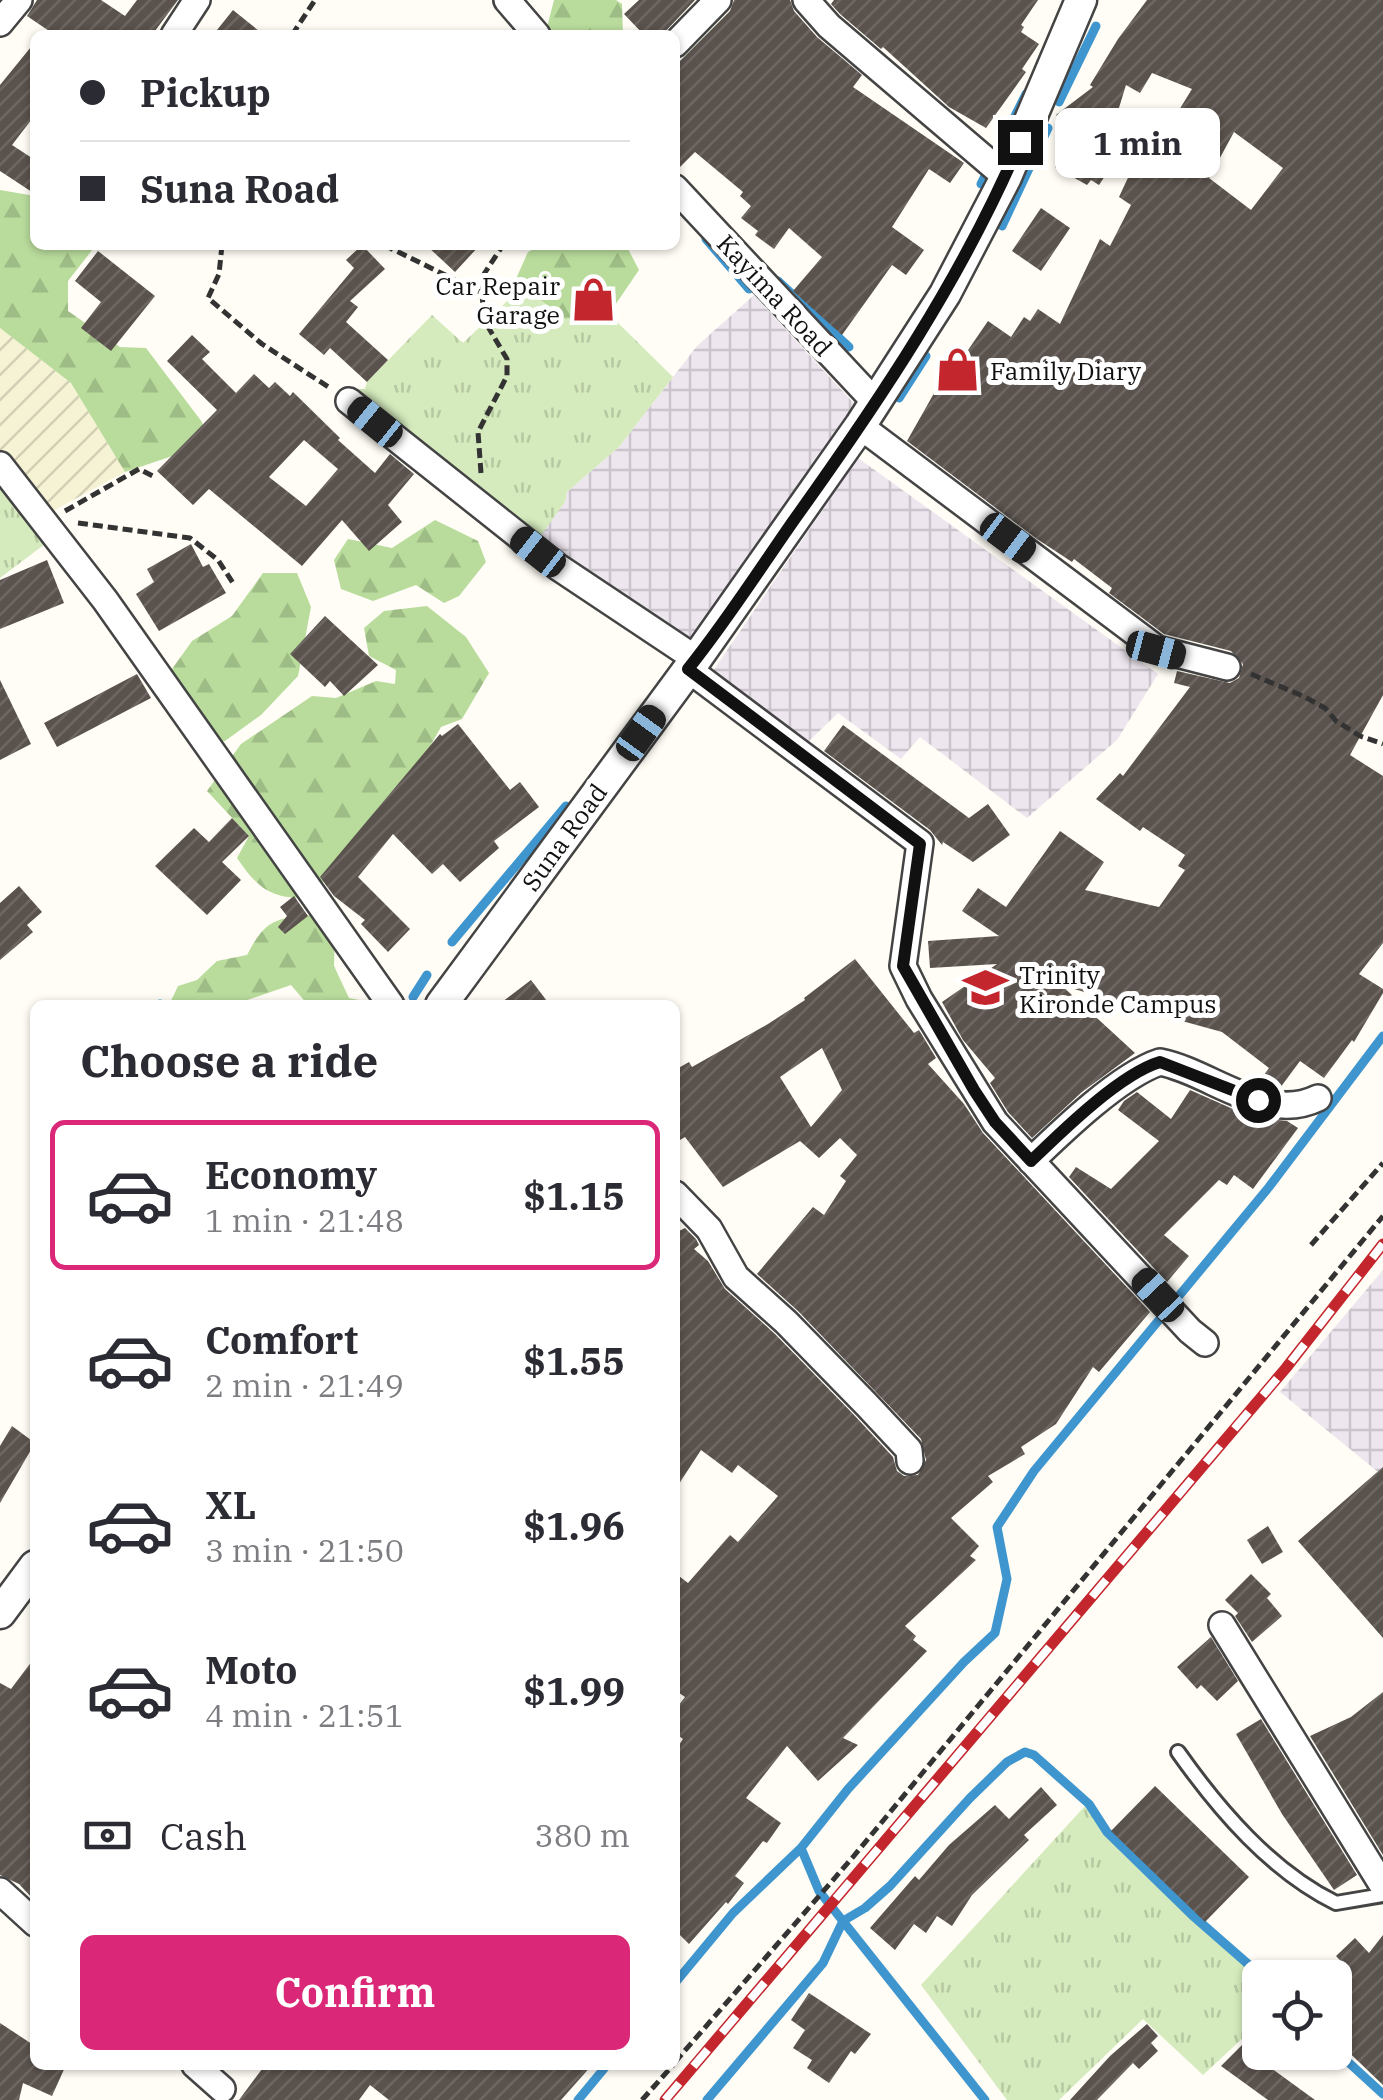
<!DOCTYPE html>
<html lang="en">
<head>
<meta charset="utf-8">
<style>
	body { margin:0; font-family:"IBM Plex Serif",serif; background:#f2f2f3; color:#2b2b33; height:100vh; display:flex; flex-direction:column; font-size:38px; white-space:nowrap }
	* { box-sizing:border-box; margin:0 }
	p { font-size:32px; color:#7c7c81 }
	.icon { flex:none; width:55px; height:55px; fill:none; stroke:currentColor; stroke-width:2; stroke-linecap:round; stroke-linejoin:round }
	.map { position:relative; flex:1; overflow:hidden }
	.drawer { position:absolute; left:30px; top:1000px; width:650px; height:1070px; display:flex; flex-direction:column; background:#fff; border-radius:15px; box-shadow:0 2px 8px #0004 }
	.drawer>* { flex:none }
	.banner { position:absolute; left:30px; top:30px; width:650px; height:220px; border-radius:15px; box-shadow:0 2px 8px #0004; display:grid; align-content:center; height:220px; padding:0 50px; background:#fff }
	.controls { position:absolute; left:1242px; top:1960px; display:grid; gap:20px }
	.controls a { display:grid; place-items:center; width:110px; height:110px; border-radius:15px; background:#fff; box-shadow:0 2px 8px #0004; font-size:50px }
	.end { position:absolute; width:45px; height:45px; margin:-22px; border:12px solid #111; background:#fff; box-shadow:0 0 0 5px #fff }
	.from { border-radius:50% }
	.bubble { position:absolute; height:70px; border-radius:15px; background:#fff; box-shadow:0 2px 8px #0004; font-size:32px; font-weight:700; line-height:70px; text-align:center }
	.car { position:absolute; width:30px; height:60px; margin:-30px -15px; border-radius:12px; box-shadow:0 0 8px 2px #0007; background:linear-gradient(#222 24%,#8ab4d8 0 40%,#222 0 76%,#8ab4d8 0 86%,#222 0) }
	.banner b { display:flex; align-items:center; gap:35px; height:95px; font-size:38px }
	.banner b+b { border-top:2px solid #e1e1e2 }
	.banner i { width:25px; height:25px; background:#2b2b33 }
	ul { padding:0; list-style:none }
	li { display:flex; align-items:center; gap:30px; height:150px; margin:0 20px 15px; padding:0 30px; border:5px solid transparent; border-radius:15px }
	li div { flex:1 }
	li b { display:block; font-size:38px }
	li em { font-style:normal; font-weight:700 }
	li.on { border-color:#db2777 }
	li>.icon { width:90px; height:90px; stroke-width:1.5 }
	h2 { padding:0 50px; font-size:45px; line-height:120px }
	.pay { display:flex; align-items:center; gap:25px; height:110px; padding:0 50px; font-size:38px }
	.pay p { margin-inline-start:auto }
	.primary-button { display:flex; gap:20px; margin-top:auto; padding:20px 50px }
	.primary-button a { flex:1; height:115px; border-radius:15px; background:#db2777; color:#fff; font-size:40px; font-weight:700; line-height:115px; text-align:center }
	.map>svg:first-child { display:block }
	.industrial { fill:url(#industrial-grid) }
	.farmland { fill:url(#farmland-furrows) }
	.grass { fill:url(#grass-tufts) }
	.forest { fill:url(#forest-firs) }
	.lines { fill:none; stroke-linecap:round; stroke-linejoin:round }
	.stream { stroke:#3f96cf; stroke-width:9 }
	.building { fill:url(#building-hatch); fill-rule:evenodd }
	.service-casing { stroke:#444; stroke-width:18 }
	.minor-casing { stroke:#444; stroke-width:30 }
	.tertiary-casing { stroke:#444; stroke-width:35 }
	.path { stroke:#333; stroke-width:5; stroke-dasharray:10 5; stroke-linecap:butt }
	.service { stroke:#fff; stroke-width:12 }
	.minor { stroke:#fff; stroke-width:25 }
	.tertiary { stroke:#fff; stroke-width:30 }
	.rail-casing { stroke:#c4262e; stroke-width:11 }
	.rail { stroke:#fff; stroke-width:8; stroke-dasharray:22; stroke-linecap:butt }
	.route { stroke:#111; stroke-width:12 }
	.labels { text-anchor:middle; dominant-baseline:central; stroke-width:10; stroke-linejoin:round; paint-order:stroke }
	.poi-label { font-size:25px; fill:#111; stroke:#fff; text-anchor:start }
	.street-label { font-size:25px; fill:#111; stroke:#fff }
</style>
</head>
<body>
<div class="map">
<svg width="1383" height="2100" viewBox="0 0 1383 2100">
	<defs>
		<pattern id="industrial-grid" width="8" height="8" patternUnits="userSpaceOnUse" patternTransform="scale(2.5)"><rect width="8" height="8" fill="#eee6ef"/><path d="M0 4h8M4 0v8" fill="none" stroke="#cbc4cc"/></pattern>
		<pattern id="farmland-furrows" width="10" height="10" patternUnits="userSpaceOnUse" patternTransform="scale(2.5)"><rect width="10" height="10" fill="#f6f3d4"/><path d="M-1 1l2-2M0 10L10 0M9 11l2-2" fill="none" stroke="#d2cfb5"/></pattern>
		<pattern id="grass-tufts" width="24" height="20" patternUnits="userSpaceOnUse" patternTransform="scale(2.5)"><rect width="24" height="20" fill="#d5ebbd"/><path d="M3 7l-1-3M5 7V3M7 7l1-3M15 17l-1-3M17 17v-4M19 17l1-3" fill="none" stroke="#b6c8a1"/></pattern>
		<pattern id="forest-firs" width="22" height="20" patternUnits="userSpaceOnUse" patternTransform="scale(2.5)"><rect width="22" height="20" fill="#b9dc9c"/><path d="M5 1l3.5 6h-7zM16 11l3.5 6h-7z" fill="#9ebc85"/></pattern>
		<pattern id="building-hatch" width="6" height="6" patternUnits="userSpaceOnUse" patternTransform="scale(2.5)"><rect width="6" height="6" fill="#5a524d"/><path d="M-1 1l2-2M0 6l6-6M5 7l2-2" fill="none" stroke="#6d6662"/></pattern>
	</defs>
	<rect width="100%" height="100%" fill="#fffdf5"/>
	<path class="industrial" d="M 754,295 L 861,411 L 693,654 L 552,557 L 541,534 L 565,502 L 567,492 L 619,447 L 697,346 Z
		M 858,458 L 1158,674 L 1117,740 L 1027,818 L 920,737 L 901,759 L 838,713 L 806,744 L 713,671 Z
		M 1383,1270 L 1383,1476 L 1280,1392 Z"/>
	<path class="farmland" d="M 0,328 L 71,383 L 125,472 L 49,513 L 0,450 Z"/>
	<path class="grass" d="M 522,287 L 565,319 L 609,314 L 673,377 L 619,447 L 567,492 L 565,502 L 542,534 L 547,547 L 355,398 L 354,389 L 365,389 L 367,382 L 432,315 L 463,343 Z
		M 0,479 L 49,541 L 0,578 Z
		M 1085,1806 L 1262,1977 L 1260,2022 L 1203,2075 L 1143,2019 L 1059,2100 L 1007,2100 L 921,1985 Z"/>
	<path class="forest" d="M 554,0 L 616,0 L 622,4 L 623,35 L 545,35 Z
		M 0,190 L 35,196 L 35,245 L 96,245 L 68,281 L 68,311 L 120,347 L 146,348 L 202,422 L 208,444 L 125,472 L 71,383 L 0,328 Z
		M 541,245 L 626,245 L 639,270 L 609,314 L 565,319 L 515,281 L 528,252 Z
		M 435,520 L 478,541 L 486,562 L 459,596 L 444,603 L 416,585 L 373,601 L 341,589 L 334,560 L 348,539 L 392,548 Z
		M 263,573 L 297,573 L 311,607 L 298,676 L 261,715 L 225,741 L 196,744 L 179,722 L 172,669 L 192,641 L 232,616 Z
		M 427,606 L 466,637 L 489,673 L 462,719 L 441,727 L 416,771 L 309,898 C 271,899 258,889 237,858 L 249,836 L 207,791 L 241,744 L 312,696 L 336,698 L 376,681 L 395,684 L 396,670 L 369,656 L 364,628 L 384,611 Z
		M 323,914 L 335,932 L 334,966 L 349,998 L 384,1005 L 308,1005 L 291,985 L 233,1005 L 169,1005 L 178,986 L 197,980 L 217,961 L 247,955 C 268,914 280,919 323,914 Z"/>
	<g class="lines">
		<path class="stream" d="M 1059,102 L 1096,26
			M 981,184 L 1026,94
			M 1002,226 L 1048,128
			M 706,239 L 749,289
			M 778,281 L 849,347
			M 899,398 L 926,356
			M 452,942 L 566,806
			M 413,997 L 427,975
			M 160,1005 L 160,1004
			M 801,1848 L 819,1891 L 985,2100
			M 675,1983 L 733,1913 L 801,1848 L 848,1789 L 964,1662 L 995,1633 L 1007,1579 L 997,1527 L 1034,1471 L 1269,1187 L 1383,1036
			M 1335,2050 L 1383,2094
			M 578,2100 L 607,2065
			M 707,2100 L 823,1963 L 843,1921 L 865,1908 L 890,1886 L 970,1798 L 1007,1762 L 1025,1752 L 1034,1755 L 1089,1804 L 1107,1832 L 1192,1915 L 1264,1978"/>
	</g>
	<path class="building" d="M 37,0 L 101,0 L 125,16 L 137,0 L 178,0 L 152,35 L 55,35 L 27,16 Z
		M 639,0 L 695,0 L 662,35 L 644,35 L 624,14 Z
		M 734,0 L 790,0 L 794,11 L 817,37 L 862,75 L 853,87 L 964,163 L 950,183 L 929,169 L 892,227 L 924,250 L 906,275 L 892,265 L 842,335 L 793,291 L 822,257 L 789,228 L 774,249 L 755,235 L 758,231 L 741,218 L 751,206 L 740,196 L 743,192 L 695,152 L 675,172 L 675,66 L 730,11 Z
		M 834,0 L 1038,0 L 1021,25 L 1024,27 L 1021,32 L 1039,44 L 1022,69 L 1026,72 L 986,128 L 949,107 L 883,47 L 881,49 L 840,14 L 831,4 Z
		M 1147,0 L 1383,0 L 1383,695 L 1350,755 L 1383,776 L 1383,943 L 1359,974 L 1383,989 L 1383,993 L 1354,1042 L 1352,1040 L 1324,1078 L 1300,1061 L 1280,1088 L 1258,1083 L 1269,1068 L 1222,1032 L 1164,1016 L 1166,1009 L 1114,1001 L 1061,985 L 1135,1053 L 1082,1092 L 1032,1138 L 1008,1112 L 990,1083 L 995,1078 L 963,1040 L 942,1002 L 997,964 L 930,968 L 928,941 L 999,936 L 962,911 L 978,888 L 1006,907 L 1060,831 L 1104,862 L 1085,890 L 1159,907 L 1185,870 L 1178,866 L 1185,855 L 1143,827 L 1140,831 L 1096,799 L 1120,773 L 1123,776 L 1190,687 L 1174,683 L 1177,671 L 1230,683 L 1239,678 L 1243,664 L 1231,651 L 1164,634 L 1109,593 L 1112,588 L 1074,559 L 1072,562 L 1037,539 L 907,441 L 959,349 L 966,353 L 988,321 L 1011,337 L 1024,317 L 1030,321 L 1038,309 L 1060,324 L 1100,239 L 1110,246 L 1131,205 L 1119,197 L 1132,169 L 1136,172 L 1155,138 L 1160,141 L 1192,89 L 1152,73 L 1140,93 L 1126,85 L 1114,124 L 1098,145 L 1117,158 L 1099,185 L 1091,180 L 1087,185 L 1055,167 L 1079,132 L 1056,115 L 1093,87 L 1090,85 L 1118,39 ZM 1234,132 L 1283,168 L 1251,210 L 1209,178 Z
		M 233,10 L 264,35 L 213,35 Z
		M 35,42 L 35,115 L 12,145 L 35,160 L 35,194 L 0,171 L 0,85 Z
		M 1041,208 L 1070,228 L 1041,271 L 1012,251 Z
		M 362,245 L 385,269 L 350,301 L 358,307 L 346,322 L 388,360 L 367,382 L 330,348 L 324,355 L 299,334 L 354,268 L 346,260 Z
		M 426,245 L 480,245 L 455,272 Z
		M 98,251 L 155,296 L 111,351 L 81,328 L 101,302 L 75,281 Z
		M 192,335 L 210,352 L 202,359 L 236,393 L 254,374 L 269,388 L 275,382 L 290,396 L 293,392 L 340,438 L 338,440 L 375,473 L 390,454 L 414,474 L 388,505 L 402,522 L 369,551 L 342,520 L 302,566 L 209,489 L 193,505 L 157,471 L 217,410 L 167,361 ZM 304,440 L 338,469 L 306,506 L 269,477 Z
		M 191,544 L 203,567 L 209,564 L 226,593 L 159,631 L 136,594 L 154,582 L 147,569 Z
		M 47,560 L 64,603 L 0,629 L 0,580 Z
		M 325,616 L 378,665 L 344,696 L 330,681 L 325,687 L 290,654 Z
		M 137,674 L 151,698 L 57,747 L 44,723 Z
		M 0,680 L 31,744 L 0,760 Z
		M 458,724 L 510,790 L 520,782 L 539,807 L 494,841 L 499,848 L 460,882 L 443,864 L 432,874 L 393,834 L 358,877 L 410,929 L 388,952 L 361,924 L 365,920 L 334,896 L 320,877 L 440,734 L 442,736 Z
		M 843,725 L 969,818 L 988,804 L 1010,835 L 973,862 L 943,842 L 942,845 L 930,830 L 824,751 Z
		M 232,818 L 249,836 L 222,862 L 241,880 L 207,915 L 155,866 L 194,828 L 209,842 Z
		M 19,886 L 42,912 L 27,925 L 33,932 L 0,960 L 0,903 Z
		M 294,896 L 308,916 L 285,934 L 278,927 L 287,916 L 280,907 Z
		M 855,959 L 914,1033 L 919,1030 L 936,1058 L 928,1064 L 964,1104 L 983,1133 L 1150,1312 L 1099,1372 L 1093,1367 L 1056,1424 L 1021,1447 L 1025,1454 L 988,1476 L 993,1482 L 951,1518 L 979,1546 L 970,1556 L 976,1560 L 905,1626 L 916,1636 L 913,1640 L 927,1651 L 843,1738 L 858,1745 L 818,1781 L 787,1746 L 746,1798 L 781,1823 L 767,1843 L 763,1841 L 735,1876 L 744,1883 L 728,1904 L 726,1902 L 689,1944 L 675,1930 L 675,1751 L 683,1739 L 675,1733 L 675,1710 L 685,1697 L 675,1690 L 675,1573 L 688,1583 L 730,1535 L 738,1542 L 778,1496 L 738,1465 L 732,1473 L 701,1450 L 675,1490 L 675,1233 L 685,1228 L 696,1239 L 699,1245 L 694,1249 L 708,1261 L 725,1289 L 775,1334 L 855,1416 L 893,1457 L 897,1471 L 904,1476 L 918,1475 L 926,1460 L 921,1439 L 798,1311 L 757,1274 L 813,1207 L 824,1215 L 846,1181 L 840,1176 L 857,1155 L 840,1138 L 819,1158 L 800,1141 L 723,1187 L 685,1137 L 675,1143 L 675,1070 L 689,1062 L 692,1067 L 768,1024 L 805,1000 L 804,998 ZM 822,1048 L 842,1090 L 811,1127 L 780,1077 Z
		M 531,980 L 550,1005 L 498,1005 Z
		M 1190,1090 L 1233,1109 L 1255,1117 L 1287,1121 L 1298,1128 L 1253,1189 L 1234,1175 L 1227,1185 L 1219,1180 L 1164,1235 L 1189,1256 L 1167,1282 L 1069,1177 L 1076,1167 L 1111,1189 L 1159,1141 L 1118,1110 L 1124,1101 L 1137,1092 L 1171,1119 Z
		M 12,1426 L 35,1443 L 0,1503 L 0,1446 Z
		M 1383,1467 L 1383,1638 L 1298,1541 Z
		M 1268,1526 L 1283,1552 L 1262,1564 L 1247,1540 Z
		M 1251,1574 L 1271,1594 L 1267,1598 L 1282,1616 L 1252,1642 L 1235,1616 L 1238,1613 L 1225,1600 Z
		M 1211,1637 L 1238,1681 L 1217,1701 L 1201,1685 L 1197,1689 L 1177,1667 Z
		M 35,1657 L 35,1901 L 19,1884 L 0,1875 L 0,1683 L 11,1689 Z
		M 1383,1692 L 1383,1855 L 1310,1736 L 1351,1717 Z
		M 1261,1719 L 1357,1875 L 1334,1890 L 1282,1814 L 1236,1734 Z
		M 1155,1786 L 1249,1877 L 1205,1922 L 1111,1831 Z
		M 1041,1787 L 1057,1805 L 1024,1835 L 1029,1840 L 972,1895 L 952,1926 L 937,1916 L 926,1933 L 914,1924 L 895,1950 L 870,1928 L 915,1876 L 919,1880 L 949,1845 L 995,1805 L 1009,1819 Z
		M 1383,1935 L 1383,2085 L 1335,2039 L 1335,1985 L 1349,1970 L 1336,1956 L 1355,1938 L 1369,1953 Z
		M 809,1993 L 871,2034 L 855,2054 L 851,2051 L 829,2083 L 807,2068 L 812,2060 L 793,2048 L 805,2030 L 791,2020 Z
		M 0,2023 L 35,2046 L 35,2065 L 66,2065 L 52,2096 L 23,2083 L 19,2100 L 0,2100 Z
		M 1147,2024 L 1158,2036 L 1151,2043 L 1158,2051 L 1139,2069 L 1133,2063 L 1097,2100 L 1070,2100 L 1110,2056 Z
		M 1260,2027 L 1260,2060 L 1315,2100 L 1268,2100 L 1221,2066 Z
		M 265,2065 L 592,2065 L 561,2100 L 389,2100 L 370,2085 L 359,2100 L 239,2100 Z"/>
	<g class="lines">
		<defs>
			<path id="service" d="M 1178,1752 C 1219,1810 1271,1871 1336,1903 L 1383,1895"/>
			<path id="minor" d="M 507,0 L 537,35
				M 806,0 L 829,26 L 1006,177
				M 0,23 L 19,0
				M 174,35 L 197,0
				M 675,44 L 718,0
				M 675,188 L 876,403
				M 349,401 L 558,567 L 696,659
				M 860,426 L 1157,649 L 1227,667
				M 0,465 L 105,600 L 391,1005
				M 688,669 L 920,843 L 903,966 L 919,999 L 995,1122 L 1190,1331 L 1205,1343
				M 1031,1161 C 1062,1131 1120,1075 1160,1062 C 1211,1072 1265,1124 1318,1098
				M 675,1194 L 709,1229 L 736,1277 L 786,1322 L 867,1405 L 909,1450 L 910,1461
				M 1222,1625 L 1383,1886
				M 0,1891 L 35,1923
				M 195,2065 L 222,2089"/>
			<path id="tertiary" d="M 441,1005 L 696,659 L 860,426 L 945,294 L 1006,177 L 1081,0
				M 0,1613 L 35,1566"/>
		</defs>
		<use href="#service" class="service-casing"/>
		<use href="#minor" class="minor-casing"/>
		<use href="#tertiary" class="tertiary-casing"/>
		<path class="path" d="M 292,35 L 315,0
			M 222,245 L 219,274 L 208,298 L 262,344 L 330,388
			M 384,245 L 482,293
			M 481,473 L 478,432 L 507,376 L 507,359 L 484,320 L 482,293 L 484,274 L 503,245
			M 65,511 L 139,469 L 155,477
			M 78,523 L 190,538 L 218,560 L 233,583
			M 1251,674 L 1305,697 L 1325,708 L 1336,721 L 1360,736 L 1383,744
			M 1311,1245 L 1383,1163
			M 675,2062 L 853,1857 L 1383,1216
			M 642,2100 L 673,2065"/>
		<use href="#service" class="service"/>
		<use href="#minor" class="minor"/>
		<use href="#tertiary" class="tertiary"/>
		<defs>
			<path id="rail" d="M 665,2100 L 1286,1368 L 1383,1244"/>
		</defs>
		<use href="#rail" class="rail-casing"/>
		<use href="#rail" class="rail"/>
	</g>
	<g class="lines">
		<path class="route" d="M 1020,142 C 962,278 880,400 794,520 C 759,570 726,622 688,669 L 920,844 L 903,966 L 974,1090 L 995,1122 L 1031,1161 C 1062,1131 1120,1074 1160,1062 L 1258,1100"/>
	</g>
	<defs>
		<symbol id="shop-bare" viewBox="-9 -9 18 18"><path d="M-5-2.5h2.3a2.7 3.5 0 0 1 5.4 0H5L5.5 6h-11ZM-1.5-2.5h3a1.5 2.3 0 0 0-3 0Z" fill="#c4262e" stroke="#fff" stroke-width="2.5" paint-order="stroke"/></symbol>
		<symbol id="school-bare" viewBox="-9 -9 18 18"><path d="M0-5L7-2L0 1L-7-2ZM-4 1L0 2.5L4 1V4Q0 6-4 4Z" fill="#c4262e" stroke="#fff" stroke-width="2.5" paint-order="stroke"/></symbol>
	</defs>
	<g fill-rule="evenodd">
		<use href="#shop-bare" x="562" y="268" width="63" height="63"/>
		<use href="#shop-bare" x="926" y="338" width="63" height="63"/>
		<use href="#school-bare" x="954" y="956" width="63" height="63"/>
	</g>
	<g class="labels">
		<g class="poi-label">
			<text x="560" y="285" text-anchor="end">Car Repair<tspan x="560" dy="29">Garage</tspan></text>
			<text x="990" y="370">Family Diary</text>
			<text x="1019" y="974">Trinity<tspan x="1019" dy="29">Kironde Campus</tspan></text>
		</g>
		<g class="street-label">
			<text transform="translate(775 295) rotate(47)">Kayima Road</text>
			<text transform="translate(564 837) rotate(-54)">Suna Road</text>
		</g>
	</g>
</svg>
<div class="controls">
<a><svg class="icon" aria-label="locate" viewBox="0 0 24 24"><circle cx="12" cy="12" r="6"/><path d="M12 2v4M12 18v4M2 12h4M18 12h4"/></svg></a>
</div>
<i class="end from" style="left:1258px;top:1100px"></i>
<i class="end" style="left:1020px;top:142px"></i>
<div class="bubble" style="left:1055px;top:108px;width:165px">1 min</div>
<i class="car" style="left:375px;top:422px;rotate:309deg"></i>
<i class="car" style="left:1008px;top:538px;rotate:127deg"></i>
<i class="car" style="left:538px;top:552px;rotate:308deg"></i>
<i class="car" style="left:1156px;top:650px;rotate:105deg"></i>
<i class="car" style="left:641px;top:733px;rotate:36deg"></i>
<i class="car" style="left:1158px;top:1295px;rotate:317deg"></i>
<div class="banner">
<b><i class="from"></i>Pickup</b>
<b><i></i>Suna Road</b>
</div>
<section class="drawer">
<h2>Choose a ride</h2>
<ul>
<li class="on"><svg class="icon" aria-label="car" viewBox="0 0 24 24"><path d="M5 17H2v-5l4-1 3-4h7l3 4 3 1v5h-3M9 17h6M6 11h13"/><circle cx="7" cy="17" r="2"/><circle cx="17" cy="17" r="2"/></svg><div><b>Economy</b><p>1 min · 21:48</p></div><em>$1.15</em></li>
<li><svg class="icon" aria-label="car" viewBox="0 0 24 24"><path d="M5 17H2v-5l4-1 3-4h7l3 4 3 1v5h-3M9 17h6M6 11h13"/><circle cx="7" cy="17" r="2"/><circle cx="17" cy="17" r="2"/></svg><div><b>Comfort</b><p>2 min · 21:49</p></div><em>$1.55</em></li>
<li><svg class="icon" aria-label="car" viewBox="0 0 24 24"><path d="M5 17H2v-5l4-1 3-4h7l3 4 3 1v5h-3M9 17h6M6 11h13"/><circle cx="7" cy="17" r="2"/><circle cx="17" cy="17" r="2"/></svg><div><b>XL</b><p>3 min · 21:50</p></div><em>$1.96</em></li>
<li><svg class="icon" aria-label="car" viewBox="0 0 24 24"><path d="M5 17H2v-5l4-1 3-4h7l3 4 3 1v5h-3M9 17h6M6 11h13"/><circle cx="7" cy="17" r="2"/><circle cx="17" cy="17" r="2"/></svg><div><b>Moto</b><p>4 min · 21:51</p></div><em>$1.99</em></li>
</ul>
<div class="pay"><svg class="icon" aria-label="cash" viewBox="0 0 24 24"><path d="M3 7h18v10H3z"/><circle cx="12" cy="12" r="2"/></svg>Cash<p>380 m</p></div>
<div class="primary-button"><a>Confirm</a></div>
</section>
</div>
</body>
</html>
